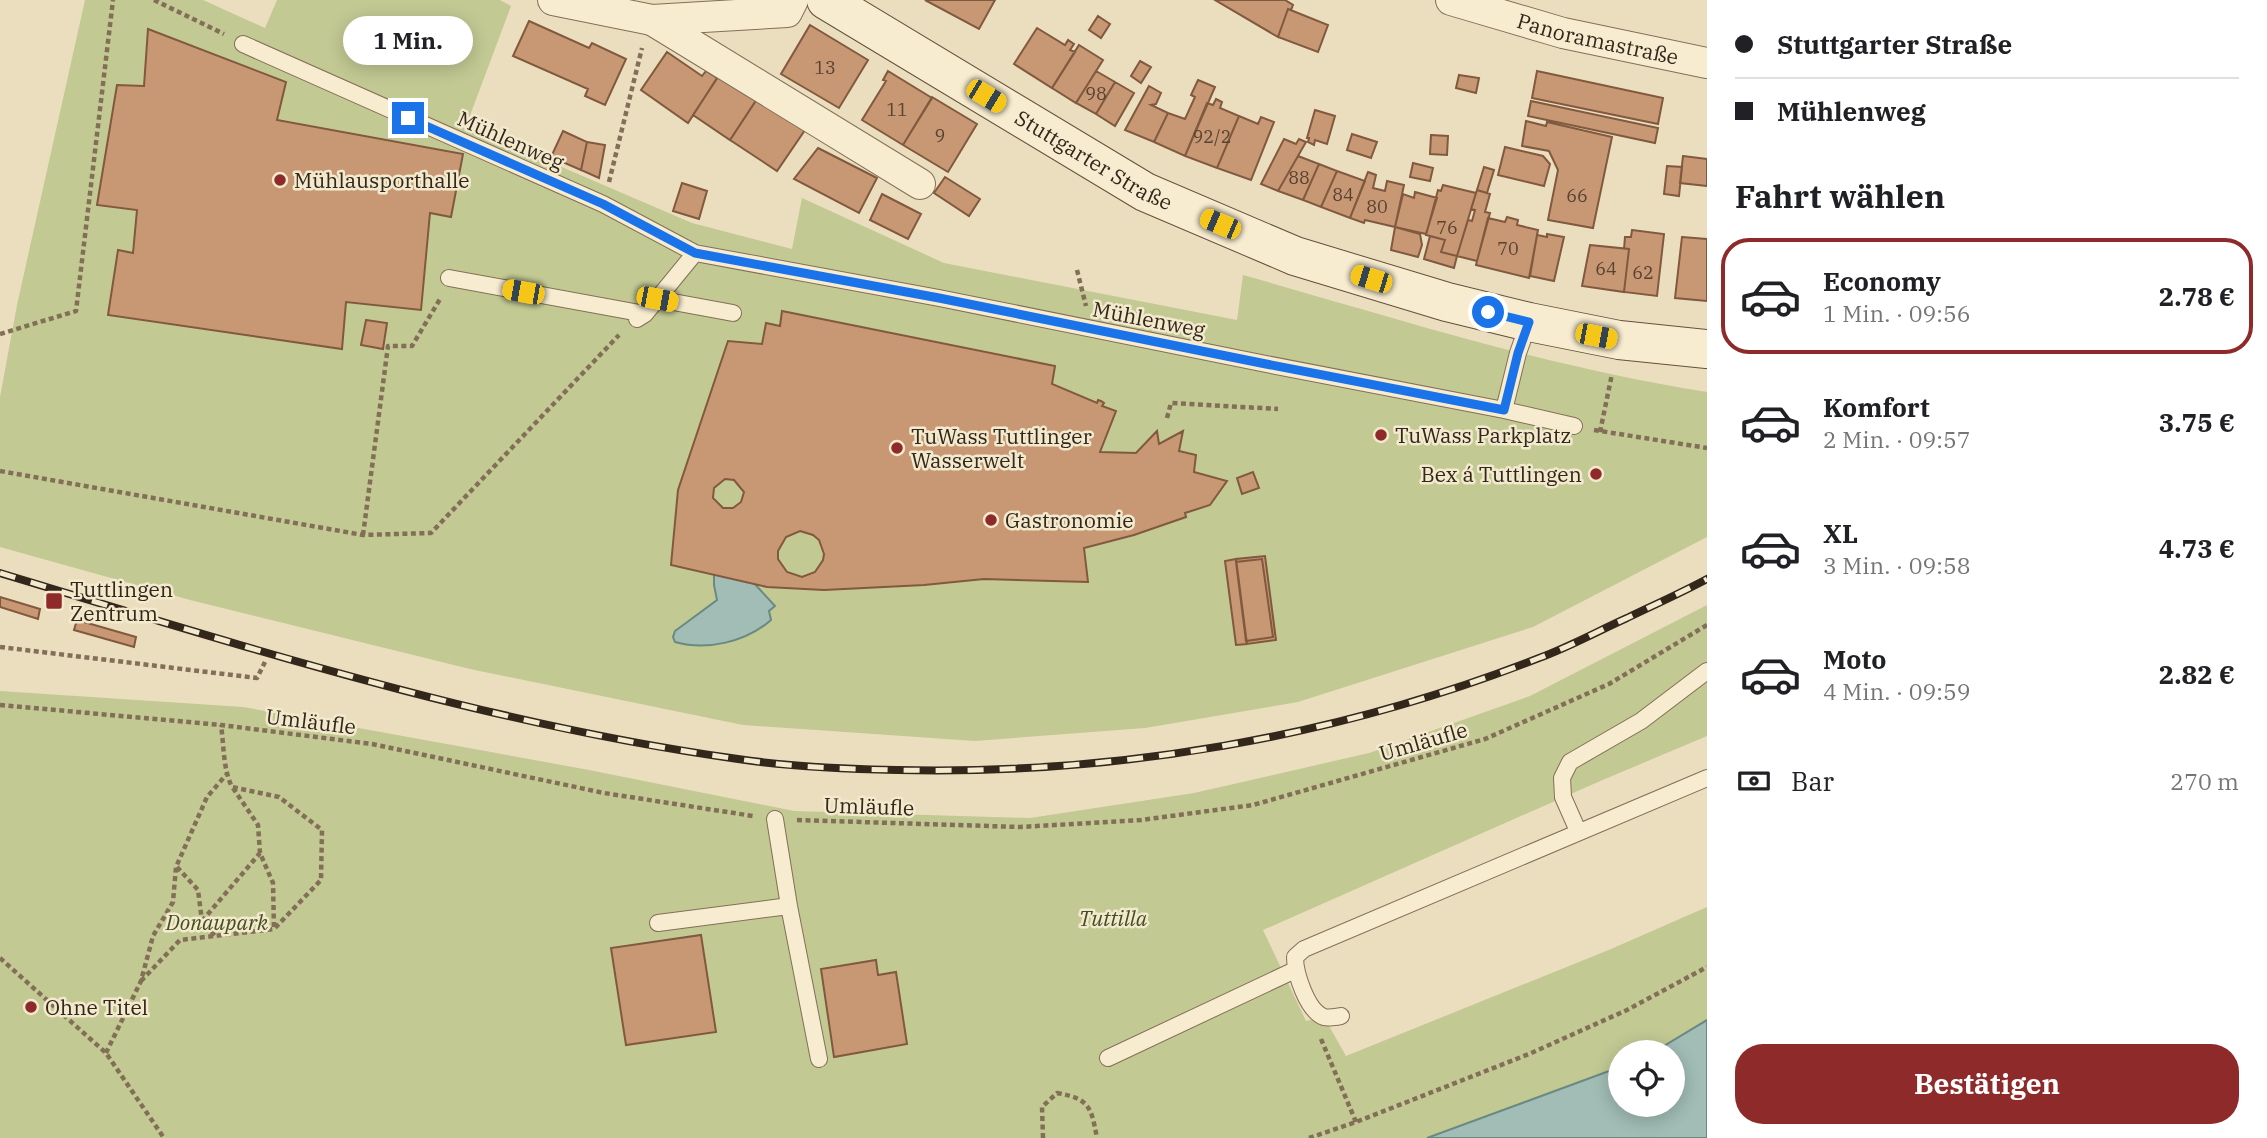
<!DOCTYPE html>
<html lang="de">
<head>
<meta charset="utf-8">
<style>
	body { margin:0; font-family:"IBM Plex Serif",serif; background:#f6f6f6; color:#202124; height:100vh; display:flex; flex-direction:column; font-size:26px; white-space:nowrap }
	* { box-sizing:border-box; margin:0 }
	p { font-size:23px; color:#757577 }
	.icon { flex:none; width:38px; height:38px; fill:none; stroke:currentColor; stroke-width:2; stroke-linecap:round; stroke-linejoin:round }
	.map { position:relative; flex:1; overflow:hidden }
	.details { display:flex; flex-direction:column; background:#fff; width:560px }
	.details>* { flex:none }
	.hud { display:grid; align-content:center; height:154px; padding:0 28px; background:#fff }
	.tools { position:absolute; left:1608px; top:1040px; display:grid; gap:14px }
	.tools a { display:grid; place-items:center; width:77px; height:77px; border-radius:50%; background:#fff; box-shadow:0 4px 18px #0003; font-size:35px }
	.end { position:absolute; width:32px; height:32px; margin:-16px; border:9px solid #1a73e8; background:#fff; box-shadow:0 0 0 4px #fff }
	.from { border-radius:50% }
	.bubble { position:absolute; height:49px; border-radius:24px; background:#fff; box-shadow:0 4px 18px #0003; font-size:23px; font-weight:800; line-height:49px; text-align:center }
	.car { position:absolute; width:21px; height:42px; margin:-21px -10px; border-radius:9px; box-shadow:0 0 5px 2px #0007; background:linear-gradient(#f5c518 24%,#345 0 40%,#f5c518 0 76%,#345 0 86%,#f5c518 0) }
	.hud b { display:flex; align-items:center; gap:24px; height:66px; font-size:26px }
	.hud b+b { border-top:2px solid #e0e0e0 }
	.hud i { width:18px; height:18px; background:#202124 }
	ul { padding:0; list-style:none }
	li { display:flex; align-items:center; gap:21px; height:116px; margin:0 14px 10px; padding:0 14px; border:4px solid transparent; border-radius:28px }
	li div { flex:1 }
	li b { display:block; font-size:26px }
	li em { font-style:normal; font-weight:800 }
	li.active { border-color:#8f2a2a }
	li>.icon { width:63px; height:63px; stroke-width:1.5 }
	h2 { padding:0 28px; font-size:32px; line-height:84px }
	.pay { display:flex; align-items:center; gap:18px; height:77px; padding:0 28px; font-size:26px }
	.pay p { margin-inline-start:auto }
	.button { display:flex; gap:14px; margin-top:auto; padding:14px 28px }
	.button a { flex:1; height:80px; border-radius:28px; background:#8f2a2a; color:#fff; font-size:28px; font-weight:800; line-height:80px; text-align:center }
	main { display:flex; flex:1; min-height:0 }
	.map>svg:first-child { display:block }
	.green { fill:#c2c993 }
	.water { fill:#a1bdb5; stroke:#698a82; stroke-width:2 }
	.building { fill:#c89875; stroke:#81593e; stroke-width:2; fill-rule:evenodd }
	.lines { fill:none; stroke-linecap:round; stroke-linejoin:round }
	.lane-casing { stroke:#836f57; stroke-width:18 }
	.street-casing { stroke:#836f57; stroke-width:32 }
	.secondary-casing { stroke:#64503b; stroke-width:40 }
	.path { stroke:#836f57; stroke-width:4.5; stroke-dasharray:5 3.5; stroke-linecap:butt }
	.lane { stroke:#f7ecd0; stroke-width:16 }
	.street { stroke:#f7ecd0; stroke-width:30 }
	.secondary { stroke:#f7ecd0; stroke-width:38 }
	.rail-casing { stroke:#33271c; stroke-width:8 }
	.rail { stroke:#f3e9cd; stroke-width:5; stroke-dasharray:16; stroke-linecap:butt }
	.route { stroke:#1a73e8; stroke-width:9 }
	.poi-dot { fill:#8f2a2a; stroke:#f3e9cd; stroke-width:2.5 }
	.labels { text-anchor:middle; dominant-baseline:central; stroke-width:5; stroke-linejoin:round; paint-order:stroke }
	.number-label { font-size:18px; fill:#584332 }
	.street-label { font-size:21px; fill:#33271c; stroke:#f3e9cd }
	.poi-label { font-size:21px; fill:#33271c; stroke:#f3e9cd; text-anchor:start }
	.park-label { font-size:21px; font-style:italic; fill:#434e23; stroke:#f3e9cd }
</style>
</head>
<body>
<main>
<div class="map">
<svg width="1707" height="1138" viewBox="0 0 1707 1138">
	<rect width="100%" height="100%" fill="#ebdebe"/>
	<path class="green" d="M 85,0 L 203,0 L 265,28 L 277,0 L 500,0 L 511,6 L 466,126 L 692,223 L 792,249 L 802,198 L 944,263 L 1237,320 L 1243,275 C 1396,318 1550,368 1707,392 L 1707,537 L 1533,627 L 1298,702 L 1145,728 L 975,741 L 743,725 L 470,669 L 190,600 L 0,547 L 0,397 L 17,305 Z
		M 1707,605 L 1707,736 L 1598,782 L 1263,930 L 1306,1021 L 1324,1017 L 1346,1056 L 1611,949 L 1707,907 L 1707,1020 L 1654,1052 L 1620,1052 L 1620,1067 L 1427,1138 L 0,1138 L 0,691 L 243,707 L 589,770 L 794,811 L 1030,818 L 1194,793 L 1369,753 L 1530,696 Z"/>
	<path class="water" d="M 714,570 L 752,581 L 775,606 L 769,611 L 771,620 C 746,642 707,651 675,642 L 673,637 L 675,631 L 717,600 L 714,585 Z
		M 1707,1020 L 1707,1138 L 1427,1138 L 1620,1067 L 1620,1104 L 1673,1104 L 1673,1052 L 1654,1052 Z"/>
	<path class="building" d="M 925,0 L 995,0 L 979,29 Z
		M 1215,0 L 1285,0 L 1293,5 L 1291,10 L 1288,9 L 1278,37 Z
		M 1288,9 L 1328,25 L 1318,52 L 1278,37 Z
		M 1098,16 L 1110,24 L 1101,38 L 1089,30 Z
		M 529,21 L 589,48 L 592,43 L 626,59 L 605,105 L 585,96 L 588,89 L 513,56 Z
		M 810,25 L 868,60 L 839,108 L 781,74 Z
		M 1037,28 L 1065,45 L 1068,40 L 1074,44 L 1070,50 L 1075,52 L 1052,88 L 1014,64 Z
		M 148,29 L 286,82 L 277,120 L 463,154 L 451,217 L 430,213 L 421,310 L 346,302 L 342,349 L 108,315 L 118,250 L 133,253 L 137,210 L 97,205 L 117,85 L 144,86 Z
		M 1079,45 L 1103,60 L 1076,103 L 1052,88 Z
		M 667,52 L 702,76 L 706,71 L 717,78 L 688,123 L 641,90 Z
		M 1140,61 L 1151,67 L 1141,83 L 1131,76 Z
		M 888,71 L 932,98 L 903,145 L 862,120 L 886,81 L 883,80 Z
		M 1096,71 L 1115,82 L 1096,114 L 1076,103 Z
		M 1537,71 L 1663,98 L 1658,124 L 1532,98 Z
		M 720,74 L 757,99 L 730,140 L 693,115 Z
		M 1459,75 L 1479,78 L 1476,93 L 1456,88 Z
		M 1198,80 L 1215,87 L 1185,156 L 1154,142 L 1168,113 L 1185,119 L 1195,97 L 1191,95 Z
		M 1115,82 L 1134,93 L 1115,126 L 1096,114 Z
		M 1149,86 L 1161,93 L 1156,104 L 1151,105 L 1168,113 L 1154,142 L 1125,130 Z
		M 932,97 L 977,124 L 948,172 L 903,145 Z
		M 757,99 L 805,130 L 777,171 L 730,140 Z
		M 1216,99 L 1222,102 L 1220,108 L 1239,116 L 1217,168 L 1185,156 L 1207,103 L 1213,105 Z
		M 1531,101 L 1658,128 L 1655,143 L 1528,116 Z
		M 1315,110 L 1335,116 L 1327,144 L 1315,140 L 1314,145 L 1308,142 L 1309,138 L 1307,138 Z
		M 1239,116 L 1258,124 L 1261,117 L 1274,122 L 1251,180 L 1217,168 Z
		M 1526,121 L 1546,126 L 1547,122 L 1612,137 L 1593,228 L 1548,220 L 1558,170 L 1549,151 L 1522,146 Z
		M 563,131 L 587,142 L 581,170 L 551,157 Z
		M 1352,134 L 1377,142 L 1371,158 L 1347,150 Z
		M 1431,135 L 1448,136 L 1447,155 L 1430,154 Z
		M 1284,139 L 1296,144 L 1299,139 L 1306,142 L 1278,191 L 1261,184 Z
		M 587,142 L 605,145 L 599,178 L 581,170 Z
		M 1505,147 L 1543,156 L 1550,164 L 1544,186 L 1498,175 Z
		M 818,148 L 877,178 L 859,213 L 794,179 Z
		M 1298,156 L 1319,164 L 1303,200 L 1278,191 Z
		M 1683,156 L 1707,159 L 1707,186 L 1680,183 Z
		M 1413,163 L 1433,168 L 1430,181 L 1410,177 Z
		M 1319,164 L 1337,171 L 1321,207 L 1303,200 Z
		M 1667,166 L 1682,167 L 1679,196 L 1664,194 Z
		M 1484,167 L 1494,170 L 1487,193 L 1477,190 Z
		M 1337,171 L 1365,181 L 1350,218 L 1321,207 Z
		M 1368,172 L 1376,175 L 1373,188 L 1385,191 L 1387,181 L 1404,185 L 1395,227 L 1365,220 L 1364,223 L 1350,218 Z
		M 945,177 L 980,199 L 969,216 L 934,193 Z
		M 682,183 L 707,191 L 699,219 L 673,211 Z
		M 1443,185 L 1476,193 L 1457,256 L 1441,252 L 1445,240 L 1426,235 L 1438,190 L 1441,191 Z
		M 1477,190 L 1490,194 L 1485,212 L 1490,213 L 1477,261 L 1457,256 L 1468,220 L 1472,221 L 1475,210 L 1471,209 Z
		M 1415,192 L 1437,198 L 1426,234 L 1395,227 L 1403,194 L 1414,198 Z
		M 882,194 L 921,214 L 908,239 L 870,220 Z
		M 1507,217 L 1518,220 L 1517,225 L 1538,230 L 1529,278 L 1476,265 L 1488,218 L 1505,222 Z
		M 1395,227 L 1420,234 L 1422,245 L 1418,257 L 1391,250 Z
		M 1632,230 L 1664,234 L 1657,296 L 1624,292 L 1629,249 L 1624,249 L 1625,237 L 1631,237 Z
		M 1547,234 L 1564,237 L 1554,281 L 1530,276 L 1537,235 L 1547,237 Z
		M 1430,236 L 1445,240 L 1441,252 L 1457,256 L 1454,268 L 1424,259 Z
		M 1682,237 L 1707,239 L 1707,301 L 1675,298 Z
		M 1590,245 L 1629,249 L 1624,292 L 1582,286 Z
		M 782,311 L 1055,366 L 1052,384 L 1097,403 L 1098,400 L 1101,401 L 1104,403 L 1102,406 L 1116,411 L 1100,452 L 1136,453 L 1157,431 L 1159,444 L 1183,431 L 1179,451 L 1196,455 L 1194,472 L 1227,481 L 1210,505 L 1185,513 L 1186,517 L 1134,535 L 1084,548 L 1088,582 L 984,579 L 924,585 L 824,590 L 767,587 L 671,565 L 678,490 L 728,341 L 762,344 L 766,323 L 780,326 ZM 725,479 L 734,480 L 744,492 L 741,502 L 733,508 L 723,508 L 713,498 L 714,488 ZM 800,531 L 813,535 L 819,540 L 824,554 L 823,560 L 815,572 L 802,577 L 787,572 L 778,559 L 778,551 L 786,537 Z
		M 366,320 L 387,323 L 383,349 L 361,345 Z
		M 1253,472 L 1259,488 L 1242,494 L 1237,478 Z
		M 1265,556 L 1276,640 L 1247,644 L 1246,641 L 1273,637 L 1262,559 L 1236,562 L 1236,559 Z
		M 1236,559 L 1247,644 L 1236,645 L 1225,561 Z
		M 1262,559 L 1273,637 L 1246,641 L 1236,562 Z
		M 0,597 L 40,609 L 38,619 L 0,607 Z
		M 77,620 L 136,637 L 134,647 L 74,630 Z
		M 701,935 L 716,1032 L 626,1045 L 611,948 Z
		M 876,960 L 878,975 L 896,972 L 907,1044 L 834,1057 L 821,969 Z"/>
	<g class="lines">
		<defs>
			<path id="lane" d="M 243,44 L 603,204 L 695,253 L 939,298 L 1266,364 L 1504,410 L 1518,353 L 1529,322
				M 449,278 L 645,314
				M 657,299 L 733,313
				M 637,319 L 645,314 L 695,253
				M 1504,410 L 1574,426
				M 775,819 L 789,906 L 819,1059
				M 1578,831 L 1563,797 L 1562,778 L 1570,762 L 1641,721 L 1707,671
				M 658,923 L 789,906
				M 1341,1016 C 1337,1017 1328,1018 1324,1017 C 1307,1011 1295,973 1295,957 L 1304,949 L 1707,778
				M 1108,1058 L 1295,970"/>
			<g id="street">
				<path d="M 553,0 L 652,20 L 787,12 L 793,0"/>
				<path id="s1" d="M 1451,0 L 1563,33 L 1707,63"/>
				<path d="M 652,20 L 920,184"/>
			</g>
			<g id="secondary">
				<path id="s2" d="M 826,0 L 1145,192 L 1295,256 L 1447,302 L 1529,322 L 1619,340 L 1707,349"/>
			</g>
		</defs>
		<use href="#lane" class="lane-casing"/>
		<use href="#street" class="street-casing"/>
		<use href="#secondary" class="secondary-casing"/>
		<path class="path" d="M 154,0 L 224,34
			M 609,182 L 642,48
			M 1077,270 L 1086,306
			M 0,334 L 76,311 L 113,0
			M 1167,418 L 1171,403 L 1278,409
			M 1594,430 L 1707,448
			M 1600,432 L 1612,374
			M 0,471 L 363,535 L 431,533 L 619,335
			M 363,535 L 388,346 L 412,346 L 440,299
			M 0,647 L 257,678 L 265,662
			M 0,705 L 221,725 L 372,744 L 604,793 L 753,816
			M 233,788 L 258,825 L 260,853 L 273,883 L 274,929
			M 797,820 L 1020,827 L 1141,820 L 1253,805 L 1485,739 L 1609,684 L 1707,625
			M 177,867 L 198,890 L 202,921 L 216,937
			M 202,921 L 260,853
			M 0,958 L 106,1053 L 164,1138
			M 141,981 L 180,940 L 274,929 L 321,880 L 322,830 L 279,797 L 232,787 C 223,769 224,746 221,725
			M 1321,1039 L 1356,1122
			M 106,1053 L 141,981 L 153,936 L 173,902 L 176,867 L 207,797 L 226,775
			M 1043,1138 L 1042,1107 L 1057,1093 C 1090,1099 1091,1107 1097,1138
			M 1309,1138 L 1356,1122 L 1529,1054 L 1627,1010 L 1707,967"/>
		<use href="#lane" class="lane"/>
		<use href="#street" class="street"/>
		<use href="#secondary" class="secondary"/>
		<defs>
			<path id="rail" d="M 0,573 C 243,646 485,724 738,759 C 791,767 844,769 897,770 C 1115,775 1335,738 1539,658 C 1569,647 1598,631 1627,618 C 1654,605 1681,593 1707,579"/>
		</defs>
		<use href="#rail" class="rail-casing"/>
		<use href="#rail" class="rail"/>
	</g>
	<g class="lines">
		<path class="route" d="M 408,118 L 603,204 L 695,253 L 939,298 L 1266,364 L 1504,410 L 1518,353 L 1529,322 L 1488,312"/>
	</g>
	<g class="poi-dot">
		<circle cx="280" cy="180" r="7"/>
		<circle cx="1381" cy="435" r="7"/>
		<circle cx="897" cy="448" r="7"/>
		<circle cx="1596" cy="474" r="7"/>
		<circle cx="991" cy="520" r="7"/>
		<rect x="45" y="592" width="18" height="18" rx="3.5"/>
		<circle cx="31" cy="1007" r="7"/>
	</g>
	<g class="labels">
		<g class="number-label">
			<text x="825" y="67">13</text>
			<text x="1096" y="93">98</text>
			<text x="897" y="109">11</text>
			<text x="940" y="135">9</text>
			<text x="1212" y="136">92/2</text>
			<text x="1299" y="177">88</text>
			<text x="1343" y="194">84</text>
			<text x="1577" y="195">66</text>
			<text x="1377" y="206">80</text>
			<text x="1447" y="227">76</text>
			<text x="1508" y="248">70</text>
			<text x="1606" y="268">64</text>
			<text x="1643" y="272">62</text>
		</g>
		<g class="street-label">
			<text stroke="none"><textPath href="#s1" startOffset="152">Panoramastraße</textPath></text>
			<text transform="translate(511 140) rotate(24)">Mühlenweg</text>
			<text stroke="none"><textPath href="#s2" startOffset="312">Stuttgarter Straße</textPath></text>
			<text transform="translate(1149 319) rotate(11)">Mühlenweg</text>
			<text transform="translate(311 721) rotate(7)">Umläufle</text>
			<text transform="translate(1423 741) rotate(-16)">Umläufle</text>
			<text transform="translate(869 806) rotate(2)">Umläufle</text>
		</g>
		<g class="poi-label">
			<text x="294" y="180">Mühlausporthalle</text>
			<text x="1395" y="435">TuWass Parkplatz</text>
			<text x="911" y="436">TuWass Tuttlinger<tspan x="911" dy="24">Wasserwelt</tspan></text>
			<text x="1582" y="474" text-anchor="end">Bex á Tuttlingen</text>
			<text x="1005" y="520">Gastronomie</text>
			<text x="70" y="589">Tuttlingen<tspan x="70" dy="24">Zentrum</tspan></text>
			<text x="45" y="1007">Ohne Titel</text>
		</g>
		<g class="park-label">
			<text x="1113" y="918">Tuttilla</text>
			<text x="217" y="922">Donaupark</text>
		</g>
	</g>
</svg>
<div class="tools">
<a><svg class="icon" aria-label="locate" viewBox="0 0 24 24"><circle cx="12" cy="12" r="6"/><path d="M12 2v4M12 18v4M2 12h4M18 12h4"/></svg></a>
</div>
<i class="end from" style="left:1488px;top:312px"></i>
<i class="end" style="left:408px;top:118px"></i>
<div class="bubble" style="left:343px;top:16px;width:130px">1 Min.</div>
<i class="car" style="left:986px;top:96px;rotate:121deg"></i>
<i class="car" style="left:1220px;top:224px;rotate:293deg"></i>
<i class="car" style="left:1371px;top:279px;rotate:287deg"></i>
<i class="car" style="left:523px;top:292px;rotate:280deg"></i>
<i class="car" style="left:657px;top:299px;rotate:101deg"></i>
<i class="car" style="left:1596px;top:336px;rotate:101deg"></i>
</div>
<section class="details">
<div class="hud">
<b><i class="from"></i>Stuttgarter Straße</b>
<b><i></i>Mühlenweg</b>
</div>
<h2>Fahrt wählen</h2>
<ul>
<li class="active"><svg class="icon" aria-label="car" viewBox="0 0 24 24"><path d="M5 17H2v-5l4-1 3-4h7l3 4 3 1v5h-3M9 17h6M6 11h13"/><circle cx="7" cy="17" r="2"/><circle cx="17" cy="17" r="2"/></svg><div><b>Economy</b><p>1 Min. · 09:56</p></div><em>2.78 €</em></li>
<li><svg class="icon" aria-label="car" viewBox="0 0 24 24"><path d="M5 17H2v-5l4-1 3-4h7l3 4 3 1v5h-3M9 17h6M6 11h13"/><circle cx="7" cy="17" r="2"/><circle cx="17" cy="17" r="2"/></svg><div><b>Komfort</b><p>2 Min. · 09:57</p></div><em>3.75 €</em></li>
<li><svg class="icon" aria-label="car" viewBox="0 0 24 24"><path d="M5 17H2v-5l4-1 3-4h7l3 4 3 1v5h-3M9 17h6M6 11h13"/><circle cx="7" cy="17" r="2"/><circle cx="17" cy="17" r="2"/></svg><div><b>XL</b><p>3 Min. · 09:58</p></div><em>4.73 €</em></li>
<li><svg class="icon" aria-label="car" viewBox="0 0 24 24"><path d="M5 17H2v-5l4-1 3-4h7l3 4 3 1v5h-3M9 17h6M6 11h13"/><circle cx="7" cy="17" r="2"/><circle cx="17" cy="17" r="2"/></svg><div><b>Moto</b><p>4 Min. · 09:59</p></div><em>2.82 €</em></li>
</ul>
<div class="pay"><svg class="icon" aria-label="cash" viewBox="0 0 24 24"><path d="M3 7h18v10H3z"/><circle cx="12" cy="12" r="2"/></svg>Bar<p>270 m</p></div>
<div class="button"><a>Bestätigen</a></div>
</section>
</main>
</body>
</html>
